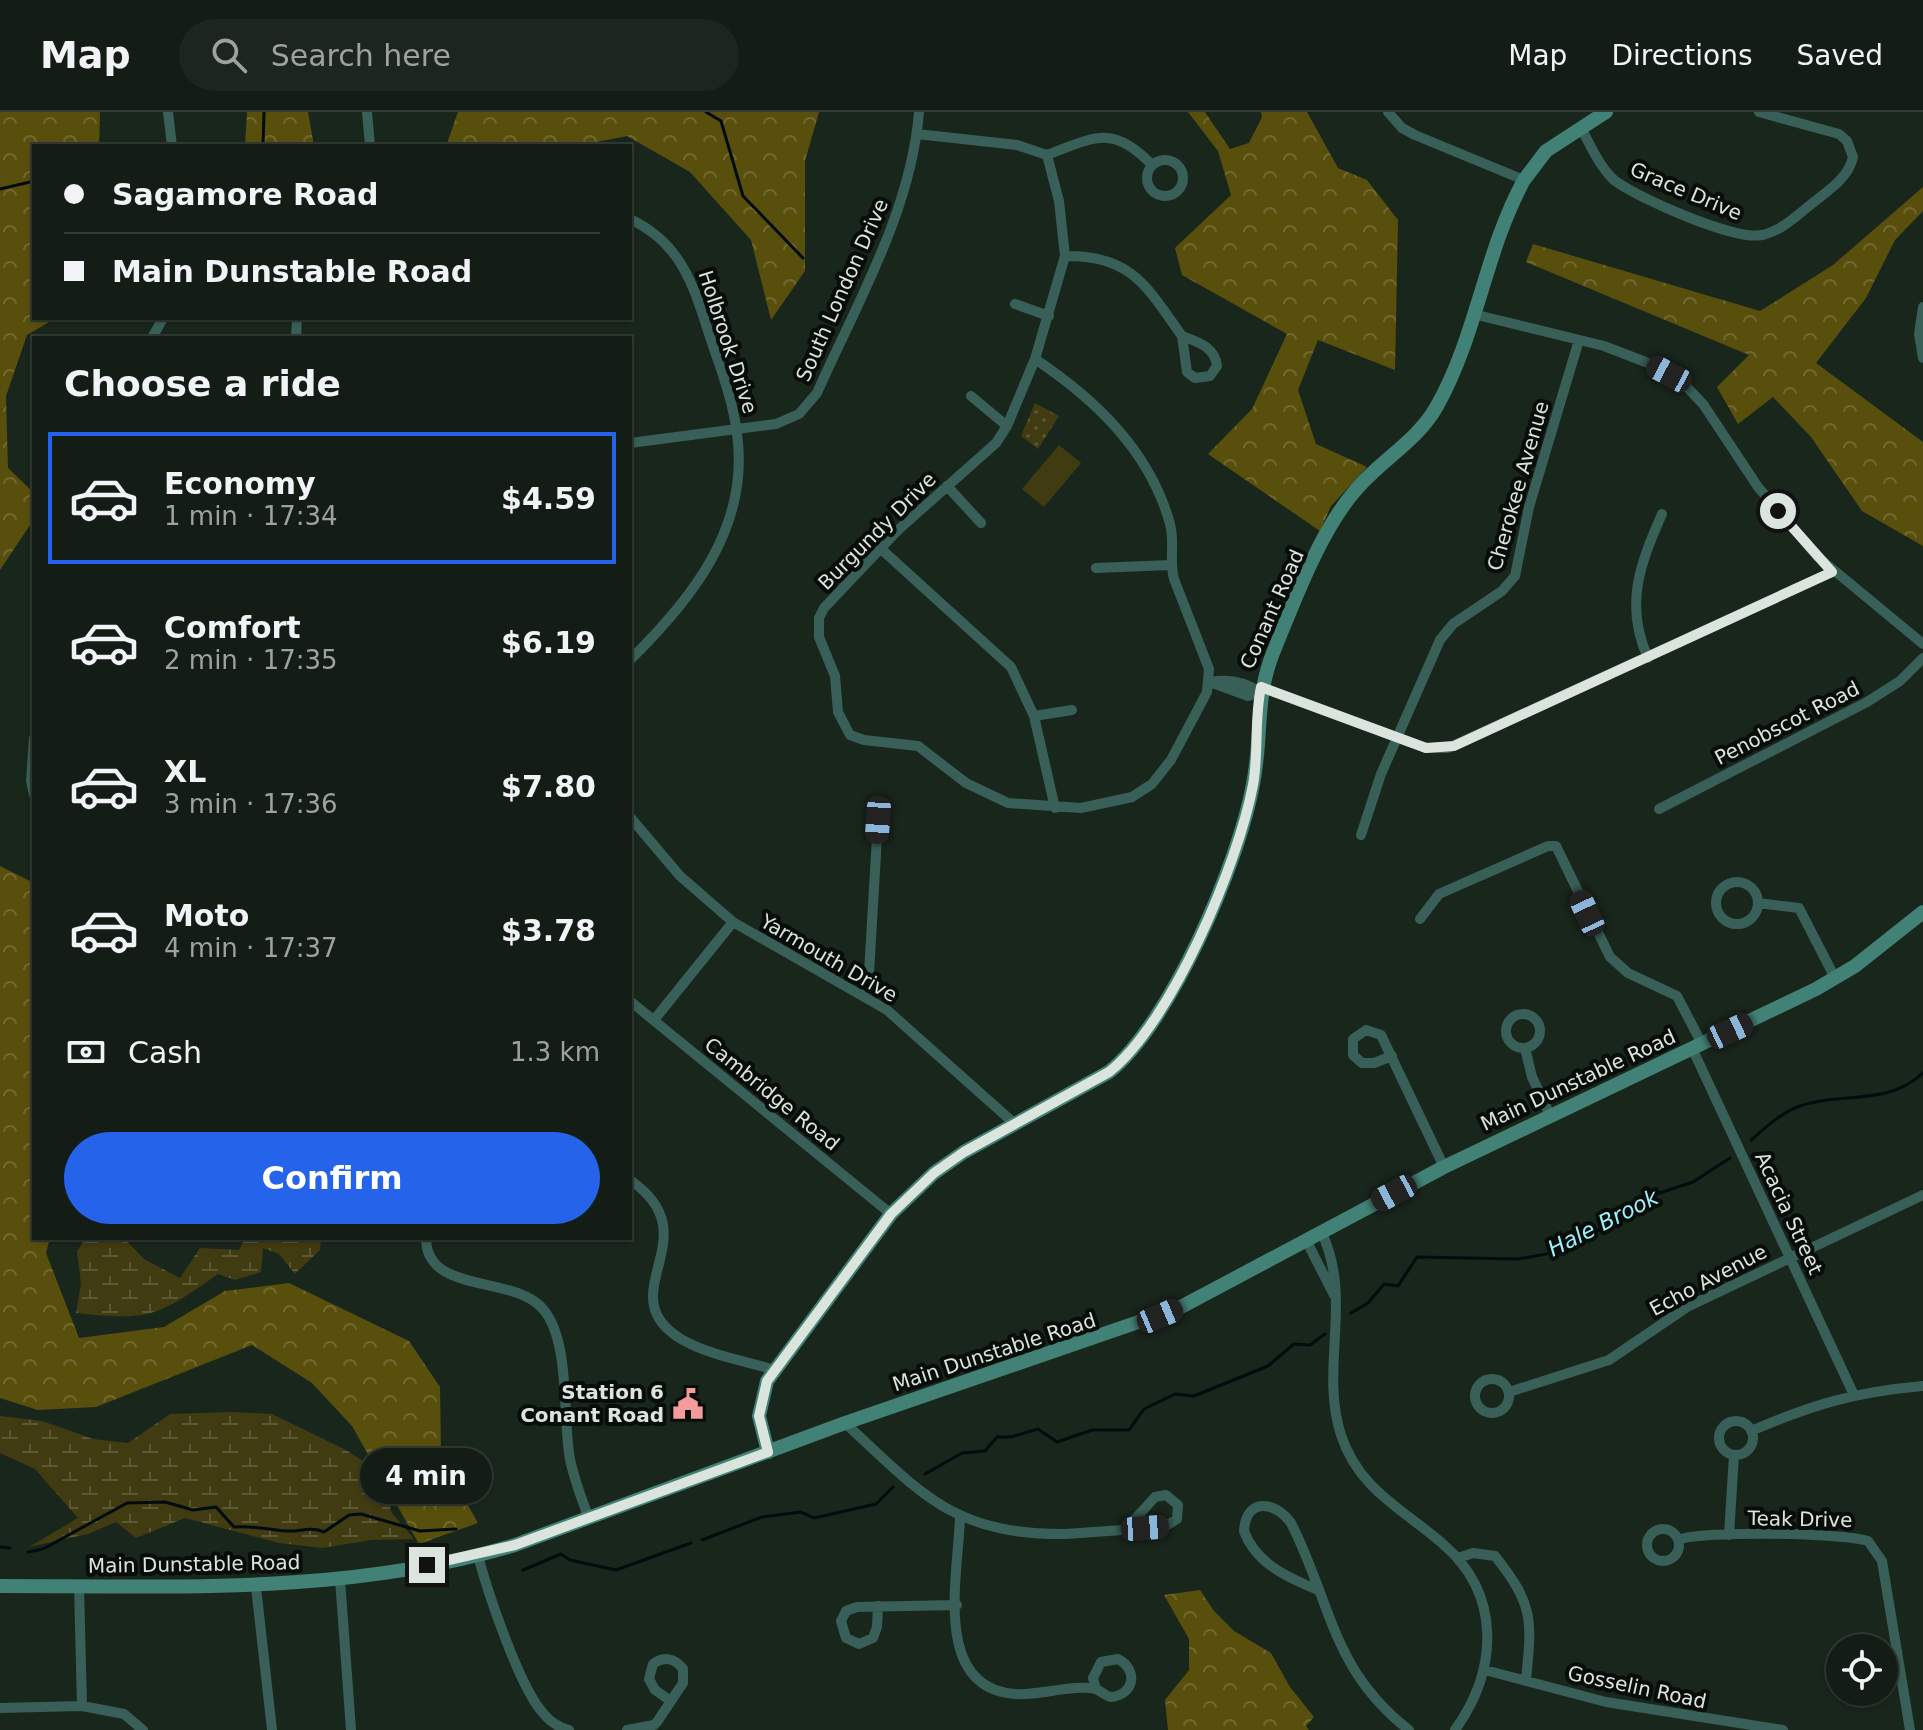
<!DOCTYPE html>
<html lang="en">
<head>
<meta charset="utf-8">
<style>
	body { margin:0; font-family:"DejaVu Sans",sans-serif; background:#1c251e; color:#f1f3f6; height:100vh; display:flex; flex-direction:column; font-size:30px; white-space:nowrap }
	* { box-sizing:border-box; margin:0 }
	p { font-size:26px; color:#9da1a0 }
	.icon { flex:none; width:44px; height:44px; fill:none; stroke:currentColor; stroke-width:2; stroke-linecap:round; stroke-linejoin:round }
	.map { position:relative; flex:1; overflow:hidden }
	.details { position:absolute; left:32px; top:224px; width:600px; height:904px; display:flex; flex-direction:column; background:#131c15; border-radius:0px; box-shadow:0 2px 6px #0004,0 0 0 2px #323a34 }
	.details>* { flex:none }
	.top-card { position:absolute; left:32px; top:32px; width:600px; height:176px; border-radius:0px; box-shadow:0 2px 6px #0004,0 0 0 2px #323a34; display:grid; align-content:center; height:176px; padding:0 32px; background:#131c15 }
	.tools { position:absolute; left:1826px; top:1522px; display:grid; gap:16px }
	.tools a { display:grid; place-items:center; width:72px; height:72px; border-radius:50%; background:#131c15; box-shadow:0 2px 6px #0004,0 0 0 2px #323a34; font-size:40px }
	.end { position:absolute; width:36px; height:36px; margin:-18px; border:10px solid #dce4de; background:#111; box-shadow:0 0 0 4px #111 }
	.from { border-radius:50% }
	.bubble { position:absolute; height:56px; border-radius:28px; background:#131c15; box-shadow:0 2px 6px #0004,0 0 0 2px #323a34; font-size:26px; font-weight:700; line-height:56px; text-align:center }
	.car { position:absolute; width:24px; height:48px; margin:-24px -12px; border-radius:10px; box-shadow:0 0 6px 2px #0007; background:linear-gradient(#222 24%,#8ab4d8 0 40%,#222 0 76%,#8ab4d8 0 86%,#222 0) }
	.top-card b { display:flex; align-items:center; gap:28px; height:76px; font-size:30px }
	.top-card b+b { border-top:2px solid #323a34 }
	.top-card i { width:20px; height:20px; background:#f1f3f6 }
	ul { padding:0; list-style:none }
	li { display:flex; align-items:center; gap:24px; height:132px; margin:0 16px 12px; padding:0 16px; border:4px solid transparent; border-radius:0px }
	li div { flex:1 }
	li b { display:block; font-size:30px }
	li em { font-style:normal; font-weight:700 }
	li.current { border-color:#2563eb }
	li>.icon { width:72px; height:72px; stroke-width:1.5 }
	h2 { padding:0 32px; font-size:36px; line-height:96px }
	.pay { display:flex; align-items:center; gap:20px; height:88px; padding:0 32px; font-size:30px }
	.pay p { margin-inline-start:auto }
	.action { display:flex; gap:16px; margin-top:auto; padding:16px 32px }
	.action a { flex:1; height:92px; border-radius:48px; background:#2563eb; color:#fff; font-size:32px; font-weight:700; line-height:92px; text-align:center }
	header { display:flex; align-items:center; gap:48px; box-sizing:border-box; height:112px; padding:0 40px; background:#131c15; border-bottom:2px solid #323a34 }
	header strong { font-size:38px }
	nav { display:flex; gap:44px; margin-inline-start:auto; font-size:28px }
	.search { width:560px; height:72px; background:#1c251e; display:flex; align-items:center; gap:20px; box-sizing:border-box; padding:0 28px; border-radius:44px; color:#9da1a0; font-size:30px }
	.map>svg:first-child { display:block }
	.grass { fill:url(#grass-dots) }
	.forest { fill:url(#forest-crowns) }
	.wetland { fill:url(#wetland-marsh) }
	.garden { fill:#413b12 }
	.lines { fill:none; stroke-linecap:round; stroke-linejoin:round }
	.stream { stroke:#020c0e; stroke-width:3 }
	.street { stroke:#396058; stroke-width:10 }
	.secondary { stroke:#428276; stroke-width:14 }
	.route { stroke:#dce4de; stroke-width:10 }
	.labels { text-anchor:middle; dominant-baseline:central; stroke-width:8; stroke-linejoin:round; paint-order:stroke }
	.street-label { font-size:20px; fill:#dce4de; stroke:#080d09 }
	.poi-label { font-size:20px; font-weight:bold; fill:#dce4de; stroke:#080d09; text-anchor:end }
	.water-label { font-size:22px; font-style:italic; fill:#a0f0fb; stroke:#080d09 }
</style>
</head>
<body>
<header>
<strong>Map</strong>
<div class="search"><svg class="icon" aria-label="search" viewBox="0 0 24 24"><circle cx="10" cy="10" r="6"/><path d="M15 15l6 6"/></svg>Search here</div>
<nav><a>Map</a><a>Directions</a><a>Saved</a></nav>
</header>
<div class="map">
<svg width="1923" height="1618" viewBox="0 0 1923 1618">
	<defs>
		<pattern id="grass-dots" width="8" height="8" patternUnits="userSpaceOnUse" patternTransform="scale(2)"><rect width="8" height="8" fill="#413b12"/><path d="M2 2h.1M6 6h.1" fill="none" stroke="#5c5734" stroke-width="1.8" stroke-linecap="round"/></pattern>
		<pattern id="forest-crowns" width="20" height="18" patternUnits="userSpaceOnUse" patternTransform="scale(2)"><rect width="20" height="18" fill="#594f0d"/><path d="M2 6a3 3 0 1 1 6 0M12 15a3 3 0 1 1 6 0" fill="none" stroke="#706830"/></pattern>
		<pattern id="wetland-marsh" width="20" height="14" patternUnits="userSpaceOnUse" patternTransform="scale(2)"><rect width="20" height="14" fill="#413b12"/><path d="M1 5h8M5 5V1M11 12h8M15 12V8" fill="none" stroke="#5c5734"/></pattern>
	</defs>
	<rect width="100%" height="100%" fill="#19261c"/>
	<path class="grass" d="M 1035,291 L 1059,304 L 1038,337 L 1021,324 Z"/>
	<path class="forest" d="M 0,0 L 100,0 L 99,34 L 34,34 L 34,206 L 56,206 L 27,223 L 6,284 L 8,356 L 34,381 L 34,407 L 0,458 Z
		M 247,0 L 308,0 L 314,34 L 245,34 Z
		M 458,0 L 819,0 L 805,49 L 805,159 L 771,208 L 751,128 L 690,60 L 627,24 L 577,34 L 446,34 Z
		M 1188,0 L 1205,0 L 1230,37 L 1249,31 L 1262,5 L 1261,0 L 1307,0 L 1338,56 L 1367,68 L 1398,108 L 1395,258 L 1318,228 L 1298,278 L 1316,332 L 1367,355 L 1331,394 L 1320,419 L 1208,342 L 1252,297 L 1287,222 L 1182,163 L 1175,136 L 1231,83 L 1218,39 Z
		M 1923,75 L 1923,99 L 1895,128 L 1866,186 L 1816,251 L 1923,330 L 1923,434 L 1862,399 L 1811,325 L 1773,285 L 1738,312 L 1717,275 L 1749,243 L 1526,150 L 1533,132 L 1760,199 L 1833,153 Z
		M 0,754 L 34,771 L 34,1126 L 50,1126 L 46,1141 L 79,1226 L 164,1215 L 225,1179 L 289,1171 L 409,1229 L 440,1275 L 441,1345 L 478,1411 L 419,1432 L 352,1314 L 312,1271 L 252,1233 L 96,1295 L 38,1298 L 0,1286 Z
		M 1200,1478 L 1214,1499 L 1234,1519 L 1271,1541 L 1290,1575 L 1314,1605 L 1306,1614 L 1309,1618 L 1168,1618 L 1165,1588 L 1189,1558 L 1189,1527 L 1164,1483 Z"/>
	<path class="wetland" d="M 86,1126 L 124,1126 L 144,1147 L 180,1166 L 200,1136 L 239,1138 L 245,1126 L 321,1126 L 320,1138 L 295,1162 L 279,1142 L 263,1136 L 261,1160 L 235,1168 L 218,1162 C 157,1205 150,1209 76,1201 L 81,1172 L 77,1139 Z
		M 232,1300 L 272,1302 L 346,1338 L 376,1358 L 392,1401 L 414,1427 L 371,1428 L 323,1436 L 279,1431 L 185,1406 L 136,1426 L 116,1410 L 88,1422 L 29,1435 L 78,1406 L 35,1357 L 0,1341 L 0,1304 L 42,1309 L 93,1327 L 128,1331 L 170,1302 Z"/>
	<path class="garden" d="M 1059,333 L 1081,351 L 1044,395 L 1022,377 Z"/>
	<g class="lines">
		<path class="stream" d="M 706,0 L 721,9 L 743,84 L 803,146
			M 263,34 L 264,0
			M 0,77 L 34,69
			M 1751,1028 C 1765,1016 1780,1002 1797,995 C 1840,979 1887,995 1923,961
			M 1351,1201 L 1368,1191 L 1384,1172 L 1398,1174 L 1417,1145 L 1518,1147 L 1546,1142 L 1598,1119 L 1610,1105 L 1641,1087 L 1693,1070 L 1730,1046
			M 925,1362 L 962,1341 L 985,1339 L 997,1325 L 1011,1325 L 1038,1317 L 1057,1330 L 1092,1318 L 1129,1318 L 1144,1297 L 1175,1282 L 1194,1284 L 1268,1254 L 1294,1232 L 1310,1233 L 1325,1222
			M 702,1428 L 762,1405 L 801,1400 L 814,1406 L 876,1392 L 893,1375
			M 0,1435 L 10,1436
			M 28,1440 L 43,1437 L 127,1391 L 165,1390 L 193,1398 L 216,1395 L 234,1415 C 253,1413 268,1418 286,1419 C 300,1420 310,1414 324,1420 L 349,1403 L 361,1402 L 420,1419 L 456,1417
			M 523,1458 L 561,1442 L 570,1448 L 616,1458 L 691,1431"/>
		<path class="street" d="M 168,0 L 172,34
			M 367,0 L 370,34
			M 1388,0 L 1402,16 L 1415,23 L 1524,68
			M 1581,16 C 1591,34 1599,54 1614,68 C 1637,86 1735,129 1762,123 C 1782,119 1798,102 1814,90 C 1829,78 1849,65 1853,45 L 1847,29 L 1839,22 L 1759,0
			M 917,22 L 1017,33 L 1047,43 L 1059,89 L 1065,144 L 1035,247 L 1007,314 L 996,331 L 898,418 L 824,496 L 819,506 L 819,525 L 835,564 L 838,600 L 850,623 L 864,628 L 918,634 L 966,671 L 1008,691 L 1081,696 L 1132,685 L 1152,672 L 1171,648 L 1207,580 L 1209,557 L 1174,467 C 1169,448 1175,430 1170,412 C 1150,339 1095,287 1035,247
			M 1047,43 C 1095,25 1113,12 1152,53
			M1147 66a18 18 0 1 1 36 0a18 18 0 1 1-36 0Z
			M 630,107 C 681,131 693,172 709,222 C 720,255 733,288 737,322 C 750,415 692,487 630,548
			M 1065,144 C 1132,143 1147,175 1182,224
			M 1015,192 L 1049,204
			M 1923,195 L 1919,222 L 1923,246
			M 1473,202 L 1604,234 L 1648,251 L 1681,269 L 1703,292 L 1758,375 L 1818,445 L 1923,532
			M 1182,224 C 1198,230 1215,235 1217,254 L 1210,264 L 1195,266 L 1187,260 Z
			M 152,226 L 163,206
			M 296,226 L 297,206
			M 971,284 L 1007,314
			M 630,331 L 776,312 L 799,302 L 817,281 C 857,191 911,99 919,0
			M 947,374 L 981,411
			M 880,436 L 1011,555 L 1034,604 L 1055,696
			M 1096,456 L 1170,453
			M 1648,546 C 1624,493 1640,452 1662,402
			M 1210,570 L 1248,584 L 1259,580
			M 1210,570 C 1228,567 1244,569 1259,580
			M 1261,575 L 1426,636 L 1448,636 L 1832,460
			M 1034,604 L 1072,598
			M 34,626 L 31,669 L 34,683
			M 1659,697 L 1867,590 L 1900,569 L 1923,546
			M 630,705 L 680,764 L 733,810 L 887,898 L 1016,1013
			M 1361,723 L 1381,662 L 1440,528 L 1453,512 L 1502,479 L 1515,464 L 1529,395 L 1579,228
			M1716 791a21 21 0 1 1 42 0a21 21 0 1 1-42 0Z
			M 1758,791 L 1799,796 L 1835,866
			M 1420,807 L 1439,782 L 1548,734 L 1556,734 L 1610,845 L 1628,861 L 1677,884 L 1702,932
			M 864,883 L 869,861 L 878,708
			M 630,889 L 891,1102
			M1506 919a17 17 0 1 1 34 0a17 17 0 1 1-34 0Z
			M 654,908 L 733,810
			M 1525,936 L 1532,965 L 1550,1003
			M 1692,936 L 1853,1281
			M 1392,944 L 1374,951 L 1362,951 L 1353,943 L 1353,927 L 1366,918 L 1381,923 L 1444,1055
			M 630,1068 C 713,1125 607,1182 681,1227 C 708,1243 745,1249 775,1258
			M 1321,1119 C 1354,1188 1319,1255 1341,1323 C 1359,1378 1403,1397 1443,1432 C 1502,1483 1498,1558 1455,1618
			M 426,1126 C 426,1183 513,1162 543,1197 C 571,1230 562,1305 570,1347 C 574,1368 582,1387 589,1407
			M 1306,1128 L 1334,1183
			M1475 1284a17 17 0 1 1 34 0a17 17 0 1 1-34 0Z
			M 1509,1280 L 1609,1248 L 1687,1195 L 1923,1083
			M1719 1326a17 17 0 1 1 34 0a17 17 0 1 1-34 0Z
			M 845,1311 C 922,1382 953,1423 1066,1422 L 1164,1415 L 1177,1407 L 1178,1393 L 1166,1383 L 1155,1385 L 1125,1418
			M 1751,1319 C 1814,1292 1855,1280 1923,1274
			M 960,1406 C 958,1464 932,1576 1015,1582 C 1038,1584 1074,1572 1095,1577 C 1100,1578 1105,1584 1111,1585 C 1134,1583 1139,1558 1118,1547 L 1101,1550 L 1093,1566 L 1096,1577
			M1647 1433a16 16 0 1 1 32 0a16 16 0 1 1-32 0Z
			M 1729,1423 L 1734,1343
			M 1678,1428 C 1701,1418 1842,1421 1868,1429 L 1882,1449 L 1910,1618
			M 478,1444 C 488,1481 519,1574 543,1601 C 550,1610 558,1615 569,1618
			M 1458,1446 L 1473,1441 L 1495,1444 C 1534,1493 1532,1508 1526,1568
			M 340,1467 L 351,1618
			M 79,1474 L 82,1594 L 124,1602 L 143,1618
			M 256,1475 L 272,1618
			M 1318,1478 C 1289,1466 1256,1452 1244,1419 C 1246,1386 1274,1388 1291,1411 C 1332,1492 1331,1557 1409,1618
			M 878,1494 L 877,1515 L 873,1526 L 859,1532 L 846,1526 L 841,1509 L 846,1499 L 857,1495 L 957,1493
			M 1485,1558 L 1606,1590 L 1783,1618
			M 0,1596 L 82,1594
			M 627,1618 L 654,1613 L 657,1610 L 683,1571 L 683,1557 C 675,1546 664,1544 653,1552 L 649,1567 L 655,1578 L 671,1589"/>
		<path class="secondary" d="M 768,1340 L 759,1304 L 767,1269 L 891,1102 L 934,1061 L 964,1040 L 1109,960 C 1171,911 1239,750 1253,672 C 1263,622 1254,585 1275,536 C 1295,487 1320,420 1354,380 C 1380,348 1417,330 1437,294 C 1477,223 1485,139 1524,68 L 1546,39 L 1606,0
			M 0,1474 C 173,1474 347,1483 515,1433 L 845,1311 L 1179,1196 L 1444,1055 L 1816,877 L 1855,854 L 1923,800"/>
	</g>
	<g class="lines">
		<path class="route" d="M 427,1453 L 515,1433 L 768,1340 L 759,1304 L 767,1269 L 891,1102 L 934,1061 L 964,1040 L 1109,960 C 1172,910 1238,752 1253,673 C 1259,641 1254,607 1261,575 L 1426,636 L 1454,634 L 1832,460 L 1778,399"/>
	</g>
	<defs>
		<symbol id="civic-bare" viewBox="-9 -9 18 18"><path d="M-.6-6.5H3V-4.5H.6V-3L4-1V1h2V6H-6V1h2V-1L-.6-3ZM-1.2 2.5V6h2.4V2.5Z" fill="#f59b9b" stroke="#080d09" stroke-width="2.5" paint-order="stroke"/></symbol>
	</defs>
	<g fill-rule="evenodd">
		<use href="#civic-bare" x="666" y="1270" width="44" height="44"/>
	</g>
	<g class="labels">
		<g class="street-label">
			<text transform="translate(1686 79) rotate(23)">Grace Drive</text>
			<text transform="translate(842 178) rotate(-66)">South London Drive</text>
			<text transform="translate(728 230) rotate(72)">Holbrook Drive</text>
			<text transform="translate(1518 374) rotate(-74)">Cherokee Avenue</text>
			<text transform="translate(877 419) rotate(-45)">Burgundy Drive</text>
			<text transform="translate(1272 497) rotate(-66)">Conant Road</text>
			<text transform="translate(1787 611) rotate(-27)">Penobscot Road</text>
			<text transform="translate(829 846) rotate(30)">Yarmouth Drive</text>
			<text transform="translate(1578 968) rotate(-25)">Main Dunstable Road</text>
			<text transform="translate(772 982) rotate(39)">Cambridge Road</text>
			<text transform="translate(1789 1101) rotate(65)">Acacia Street</text>
			<text transform="translate(1708 1168) rotate(-28)">Echo Avenue</text>
			<text transform="translate(994 1240) rotate(-18)">Main Dunstable Road</text>
			<text transform="translate(1800 1407) rotate(1)">Teak Drive</text>
			<text transform="translate(194 1452) rotate(-1)">Main Dunstable Road</text>
			<text transform="translate(1637 1575) rotate(12)">Gosselin Road</text>
		</g>
		<g class="poi-label">
			<text x="664" y="1280">Station 6<tspan x="664" dy="23">Conant Road</tspan></text>
		</g>
		<g class="water-label">
			<text transform="translate(1603 1111) rotate(-27)">Hale Brook</text>
		</g>
	</g>
</svg>
<div class="tools">
<a><svg class="icon" aria-label="locate" viewBox="0 0 24 24"><circle cx="12" cy="12" r="6"/><path d="M12 2v4M12 18v4M2 12h4M18 12h4"/></svg></a>
</div>
<i class="end from" style="left:1778px;top:399px"></i>
<i class="end" style="left:427px;top:1453px"></i>
<div class="bubble" style="left:360px;top:1336px;width:132px">4 min</div>
<i class="car" style="left:1669px;top:262px;rotate:298deg"></i>
<i class="car" style="left:878px;top:708px;rotate:184deg"></i>
<i class="car" style="left:1587px;top:801px;rotate:335deg"></i>
<i class="car" style="left:1730px;top:919px;rotate:65deg"></i>
<i class="car" style="left:1394px;top:1081px;rotate:242deg"></i>
<i class="car" style="left:1160px;top:1204px;rotate:67deg"></i>
<i class="car" style="left:1145px;top:1416px;rotate:86deg"></i>
<div class="top-card">
<b><i class="from"></i>Sagamore Road</b>
<b><i></i>Main Dunstable Road</b>
</div>
<section class="details">
<h2>Choose a ride</h2>
<ul>
<li class="current"><svg class="icon" aria-label="car" viewBox="0 0 24 24"><path d="M5 17H2v-5l4-1 3-4h7l3 4 3 1v5h-3M9 17h6M6 11h13"/><circle cx="7" cy="17" r="2"/><circle cx="17" cy="17" r="2"/></svg><div><b>Economy</b><p>1 min · 17:34</p></div><em>$4.59</em></li>
<li><svg class="icon" aria-label="car" viewBox="0 0 24 24"><path d="M5 17H2v-5l4-1 3-4h7l3 4 3 1v5h-3M9 17h6M6 11h13"/><circle cx="7" cy="17" r="2"/><circle cx="17" cy="17" r="2"/></svg><div><b>Comfort</b><p>2 min · 17:35</p></div><em>$6.19</em></li>
<li><svg class="icon" aria-label="car" viewBox="0 0 24 24"><path d="M5 17H2v-5l4-1 3-4h7l3 4 3 1v5h-3M9 17h6M6 11h13"/><circle cx="7" cy="17" r="2"/><circle cx="17" cy="17" r="2"/></svg><div><b>XL</b><p>3 min · 17:36</p></div><em>$7.80</em></li>
<li><svg class="icon" aria-label="car" viewBox="0 0 24 24"><path d="M5 17H2v-5l4-1 3-4h7l3 4 3 1v5h-3M9 17h6M6 11h13"/><circle cx="7" cy="17" r="2"/><circle cx="17" cy="17" r="2"/></svg><div><b>Moto</b><p>4 min · 17:37</p></div><em>$3.78</em></li>
</ul>
<div class="pay"><svg class="icon" aria-label="cash" viewBox="0 0 24 24"><path d="M3 7h18v10H3z"/><circle cx="12" cy="12" r="2"/></svg>Cash<p>1.3 km</p></div>
<div class="action"><a>Confirm</a></div>
</section>
</div>
</body>
</html>
